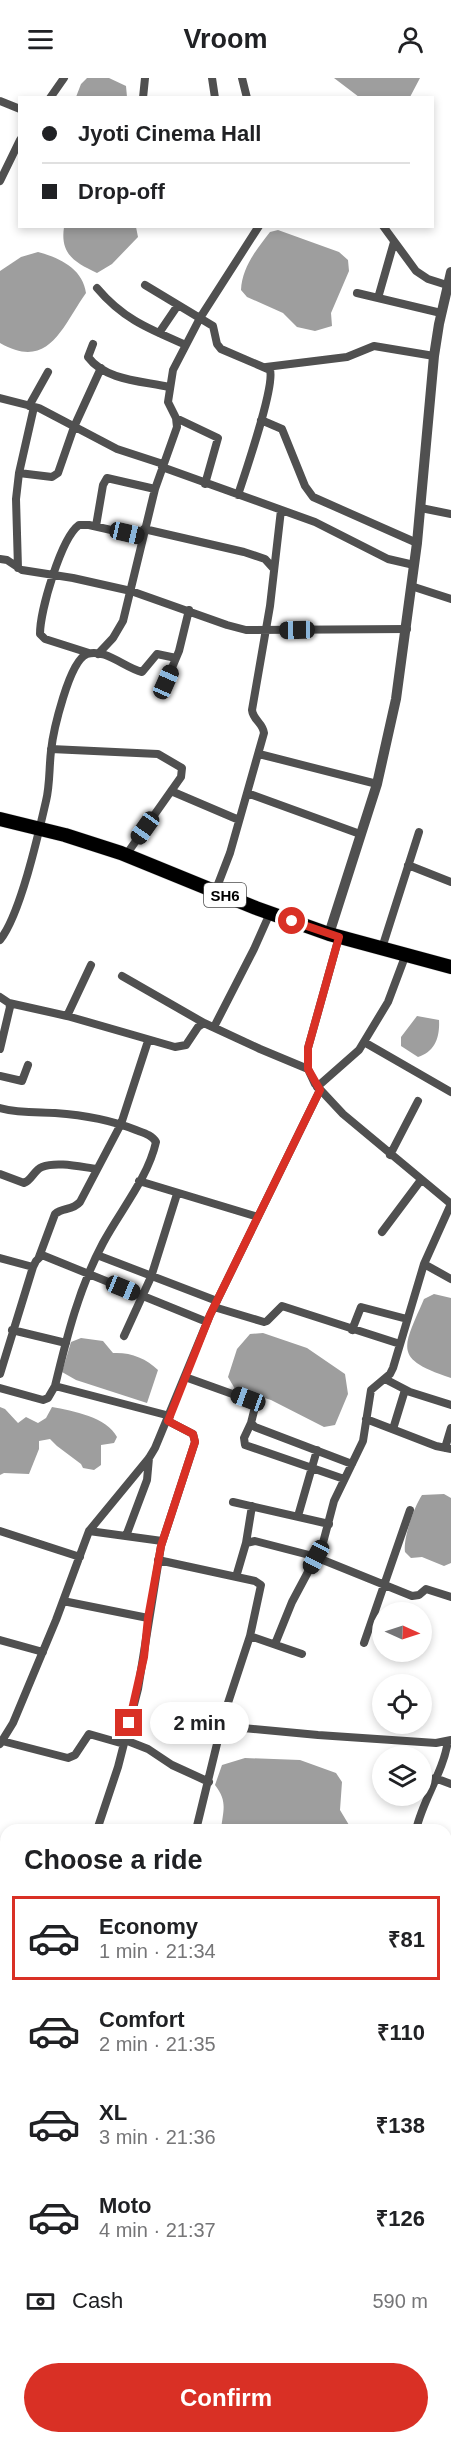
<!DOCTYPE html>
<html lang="en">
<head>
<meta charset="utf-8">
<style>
	body { margin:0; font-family:Arial,sans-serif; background:#f2f2f2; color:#202124; height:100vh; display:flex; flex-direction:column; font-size:22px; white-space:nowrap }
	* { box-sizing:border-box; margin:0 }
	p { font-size:20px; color:#757577 }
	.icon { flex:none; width:33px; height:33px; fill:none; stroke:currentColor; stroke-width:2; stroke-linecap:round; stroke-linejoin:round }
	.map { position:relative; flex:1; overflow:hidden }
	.sheet { position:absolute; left:0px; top:1746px; width:452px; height:620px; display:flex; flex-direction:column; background:#fff; border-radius:18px 18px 0 0; box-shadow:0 3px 9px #0003 }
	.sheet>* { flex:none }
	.banner { position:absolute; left:18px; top:18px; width:416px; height:132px; border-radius:0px; box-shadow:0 3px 9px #0003; display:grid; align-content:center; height:132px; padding:0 24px; background:#fff }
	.needle { width:39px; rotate:93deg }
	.controls { position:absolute; left:372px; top:1524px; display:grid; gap:12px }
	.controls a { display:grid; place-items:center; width:60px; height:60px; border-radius:50%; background:#fff; box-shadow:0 3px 9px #0003; font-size:30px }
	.end { position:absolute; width:27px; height:27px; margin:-14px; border:8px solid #d93025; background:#fff; box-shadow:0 0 0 3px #fff }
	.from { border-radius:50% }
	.bubble { position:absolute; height:42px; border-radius:21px; background:#fff; box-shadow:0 3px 9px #0003; font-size:20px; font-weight:700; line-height:42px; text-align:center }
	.car { position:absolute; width:18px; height:36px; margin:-18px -9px; border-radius:8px; box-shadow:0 0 4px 2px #0007; background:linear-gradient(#222 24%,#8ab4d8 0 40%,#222 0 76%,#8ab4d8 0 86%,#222 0) }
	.banner b { display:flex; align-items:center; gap:21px; height:57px; font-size:22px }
	.banner b+b { border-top:2px solid #e0e0e0 }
	.banner i { width:15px; height:15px; background:#202124 }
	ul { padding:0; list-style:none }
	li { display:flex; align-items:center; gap:18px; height:84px; margin:0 12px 9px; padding:0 12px; border:3px solid transparent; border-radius:0px }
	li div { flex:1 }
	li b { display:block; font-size:22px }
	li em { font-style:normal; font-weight:700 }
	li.current { border-color:#d93025 }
	li>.icon { width:54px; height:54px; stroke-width:1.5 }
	h2 { padding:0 24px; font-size:27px; line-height:72px }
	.pay { display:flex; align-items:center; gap:15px; height:66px; padding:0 24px; font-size:22px }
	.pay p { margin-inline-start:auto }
	.action { display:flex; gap:12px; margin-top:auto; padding:12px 24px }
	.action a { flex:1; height:69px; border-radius:36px; background:#d93025; color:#fff; font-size:24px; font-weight:700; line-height:69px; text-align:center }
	header { display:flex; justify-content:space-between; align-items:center; height:78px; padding:0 24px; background:#fff; font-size:27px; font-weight:700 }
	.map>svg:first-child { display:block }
	.water { fill:#9e9e9e }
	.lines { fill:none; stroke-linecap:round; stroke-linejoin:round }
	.primary-casing { stroke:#dbdbdb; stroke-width:15 }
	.minor { stroke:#505050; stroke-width:8 }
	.tertiary { stroke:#505050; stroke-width:10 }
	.primary { stroke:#000; stroke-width:14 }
	.route { stroke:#d93025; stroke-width:8 }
	.labels { text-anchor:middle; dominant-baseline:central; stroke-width:4.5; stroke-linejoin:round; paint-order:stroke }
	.shield { fill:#fff; stroke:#4c4c4c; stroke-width:1.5 }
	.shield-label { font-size:15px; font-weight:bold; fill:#000 }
</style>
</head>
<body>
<header><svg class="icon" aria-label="menu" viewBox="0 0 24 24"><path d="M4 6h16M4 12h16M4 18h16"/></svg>Vroom<svg class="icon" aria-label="person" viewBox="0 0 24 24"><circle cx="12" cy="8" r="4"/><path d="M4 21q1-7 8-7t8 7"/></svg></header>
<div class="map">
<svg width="451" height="2365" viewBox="0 0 451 2365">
	<rect width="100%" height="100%" fill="#fff"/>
	<path class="water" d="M 87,0 L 109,0 L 126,8 L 127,19 L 76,19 L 81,6 Z
		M 334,0 L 420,0 L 410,19 L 359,19 Z
		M 64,149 L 136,149 L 138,159 L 112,186 L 97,195 C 74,184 60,176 64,149 Z
		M 278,152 L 339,174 L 348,182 L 349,193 L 331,235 L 332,248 L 315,253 L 297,249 L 283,235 L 247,219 L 241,212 C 242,189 257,171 270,154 Z
		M 38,174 C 60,180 83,191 86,215 C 62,249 49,293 0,265 L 0,193 L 21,179 Z
		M 417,938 L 439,942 C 440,959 435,974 418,979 L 401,968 L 401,959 Z
		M 434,1216 L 451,1220 L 451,1300 C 392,1281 403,1270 424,1221 Z
		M 263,1255 L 307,1270 L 345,1296 L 348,1316 L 335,1347 L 324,1349 L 271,1322 L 235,1311 L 228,1299 L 237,1271 L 250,1256 Z
		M 81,1260 L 103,1263 L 113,1275 C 130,1274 146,1280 158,1292 L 147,1325 L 76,1302 L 62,1294 L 71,1264 Z
		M 0,1329 L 5,1331 L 18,1345 L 26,1339 L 38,1345 L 46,1340 L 52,1329 C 73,1333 107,1339 117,1359 L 114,1365 L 101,1367 L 101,1387 L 94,1392 L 83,1390 L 81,1386 L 57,1368 L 50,1361 L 39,1363 L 39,1371 L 29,1396 L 4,1395 L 0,1397 Z
		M 444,1416 L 451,1420 L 451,1485 L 444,1488 L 422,1479 L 411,1480 L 405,1474 C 403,1460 414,1429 422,1417 Z
		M 245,1680 L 300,1682 L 336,1695 L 342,1704 L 340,1732 L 352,1752 L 221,1752 C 223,1732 228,1724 215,1707 L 222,1687 Z
		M 451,2289 L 451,2365 L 290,2365 L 300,2360 L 446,2360 L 446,2292 Z"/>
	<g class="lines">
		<defs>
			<path id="primary" d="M 0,741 L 65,757 L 121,775 L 256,830 L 329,856 L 451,889"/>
		</defs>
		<use href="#primary" class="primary-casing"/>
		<path class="minor" d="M 212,0 L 215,20
			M 242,0 L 247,20
			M 50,20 L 64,0
			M 143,20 L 145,0
			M 0,23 L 20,31
			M 0,103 L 20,62
			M 383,148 L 416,193 L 428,201 L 447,207
			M 145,207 L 213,248 L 217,266 L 221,271 L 270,292 C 275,309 245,395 238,417
			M 97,210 C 123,241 149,251 186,267
			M 357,215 L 441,235
			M 378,220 L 394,164
			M 159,255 L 178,227
			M 93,266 L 88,279 C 106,303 143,303 169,309
			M 266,289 L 347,279 L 374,268 L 434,278
			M 0,320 L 39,330 L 117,371 L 163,386
			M 29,328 L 48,294
			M 176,340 L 218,360 L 205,406
			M 261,342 L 282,351 L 305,408 L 313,419 L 417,465
			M 162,389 L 315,444 L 388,481 L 414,487
			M 19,395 L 52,399 L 58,395 L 74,349 L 101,290
			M 421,430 L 451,436
			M 96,448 L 103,407 L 107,400 L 155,411
			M 144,451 L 244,474 L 265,481 L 274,491
			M 0,481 L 7,482 L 22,492 L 73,500 L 131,513 L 227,547 L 246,552 L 407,551
			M 18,490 L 16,421 L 19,395 L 34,329
			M 411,508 L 451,521
			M 89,575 L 45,561 L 40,556 C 40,533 61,460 79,447 L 89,447 L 142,459
			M 98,576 L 113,560 L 123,543 L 155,411 L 177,349 L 176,340 L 168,324 L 173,292 L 200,240 L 259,148
			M 166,604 L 179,573 L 189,532
			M 51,671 L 158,676 L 182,690 L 181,699 L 126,777
			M 259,676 L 377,706
			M 171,713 L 239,742
			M 247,715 L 360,756
			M 408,787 L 451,804
			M 215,814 L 230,775 L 264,655 C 263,645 253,642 252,632 L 270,528 L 281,432
			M 339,859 L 308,970 L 308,991 L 315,1006 L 343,1036 L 451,1126
			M 0,862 C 20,837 38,758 46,723 C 50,707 49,690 51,673 C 53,654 69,583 87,576 C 105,570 125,590 142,594 L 157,576 L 176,580
			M 382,870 L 419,754
			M 122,898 L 204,945
			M 0,919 L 9,925 L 10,929 L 0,971
			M 9,925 L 67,938 L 175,969 L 186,967 L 198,949 L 204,945 L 260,971 L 308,991
			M 67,938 L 91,887
			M 214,949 L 254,871 L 270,835
			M 364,964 L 451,1014
			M 0,998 L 22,1003 L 28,987
			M 317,1009 L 359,972 L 388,924 L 406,876
			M 0,1030 C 19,1035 36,1034 55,1035 C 83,1037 111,1042 136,1052 C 144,1055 152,1057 156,1064 C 148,1100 120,1133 103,1165 C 79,1210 67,1258 55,1308 L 48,1320 L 43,1322 L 0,1310
			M 390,1077 L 418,1023
			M 0,1096 L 24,1105 C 32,1102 34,1092 42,1089 C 57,1083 81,1089 97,1091
			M 139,1103 L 258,1139
			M 382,1154 L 421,1102
			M 97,1177 L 217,1223
			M 39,1179 L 55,1136 C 63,1129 72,1133 80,1124 L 121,1046 L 148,963
			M 0,1180 L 33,1189
			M 424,1186 L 451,1201
			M 214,1229 L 264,1244 L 267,1243 L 282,1228 L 400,1266
			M 12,1252 L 66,1265
			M 352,1252 L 361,1229 L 407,1241
			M 124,1258 L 151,1199 L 177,1116
			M 0,1296 L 33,1189 L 36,1183 L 42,1177 L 207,1244
			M 185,1299 L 252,1323 L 255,1329 L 251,1345 L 255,1349 L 352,1386
			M 385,1301 L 410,1314 L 451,1327
			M 55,1308 L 170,1338
			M 366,1341 L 436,1368 L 451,1371
			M 251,1345 L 244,1360 L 245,1367 L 344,1401
			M 393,1351 L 405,1312
			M 445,1370 L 451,1350
			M 233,1424 L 329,1446
			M 298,1438 L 317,1372
			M 0,1453 L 80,1479
			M 89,1453 L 162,1463
			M 126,1458 L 147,1402 L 149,1380
			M 246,1465 L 252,1428
			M 319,1480 L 334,1423 L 363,1363 L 371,1312 L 390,1296 L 393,1290 L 424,1186 L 451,1126
			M 158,1482 L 255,1503 L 261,1507 L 250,1558 L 224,1637 L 196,1752
			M 236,1499 L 246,1465 L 255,1463 L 313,1478 L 412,1518 L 419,1517 L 426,1511 L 451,1519
			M 63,1523 L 148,1540
			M 250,1558 L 302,1576
			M 0,1562 L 43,1574
			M 364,1565 L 410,1432
			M 275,1566 L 292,1524 L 316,1479
			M 222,1648 L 318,1657 L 436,1665 L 451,1662
			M 125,1662 L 148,1671 L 172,1687 L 209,1704
			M 2,1663 L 68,1680 L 75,1677 L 89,1656 L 124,1666
			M 0,1666 L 13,1645 L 56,1542 L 89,1453 L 149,1380 L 155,1370 L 210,1237 L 320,1012
			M 435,1700 L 451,1706
			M 97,1752 L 118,1689 L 138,1611 L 161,1468 L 195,1364 L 193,1356 L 168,1343
			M 416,1752 C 423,1721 443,1695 448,1663
			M 446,1774 L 451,1775
			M 0,1888 L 6,1891
			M 446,1922 L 451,1922
			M 446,1970 L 451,1950
			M 446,1977 L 451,1975
			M 0,2044 L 6,2046
			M 446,2073 L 451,2074
			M 446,2129 L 451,2130
			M 0,2130 L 6,2132
			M 446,2192 L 451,2190
			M 0,2270 L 6,2244
			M 0,2296 L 6,2297
			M 151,2365 L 152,2360"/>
		<path class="tertiary" d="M 329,856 L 377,706 L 396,621 L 417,465 L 434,278 L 439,246 L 451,194"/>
		<use href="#primary" class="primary"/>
	</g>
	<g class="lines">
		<path class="route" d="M 129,1645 L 144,1579 L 148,1540 L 161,1468 L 195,1364 L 193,1356 L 168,1343 L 210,1237 L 320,1012 L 308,991 L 308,970 L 339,859 L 292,843"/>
	</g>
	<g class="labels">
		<rect class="shield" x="204" y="805" width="42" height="24" rx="4.5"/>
		<g class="shield-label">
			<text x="225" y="817">SH6</text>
		</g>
	</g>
</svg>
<div class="controls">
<a><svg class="needle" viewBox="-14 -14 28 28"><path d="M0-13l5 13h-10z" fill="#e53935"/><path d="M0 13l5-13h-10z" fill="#757577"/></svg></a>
<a><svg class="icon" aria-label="locate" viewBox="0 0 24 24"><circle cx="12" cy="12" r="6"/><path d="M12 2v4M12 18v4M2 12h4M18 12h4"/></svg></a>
<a><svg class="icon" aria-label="layers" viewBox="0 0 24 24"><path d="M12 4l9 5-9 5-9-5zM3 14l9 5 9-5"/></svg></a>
</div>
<i class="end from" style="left:292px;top:843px"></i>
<i class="end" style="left:129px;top:1645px"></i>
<div class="bubble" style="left:150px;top:1624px;width:99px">2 min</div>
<i class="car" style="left:127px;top:455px;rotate:103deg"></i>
<i class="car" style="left:297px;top:552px;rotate:269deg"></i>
<i class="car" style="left:166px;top:604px;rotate:24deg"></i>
<i class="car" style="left:145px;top:750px;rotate:215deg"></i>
<i class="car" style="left:123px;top:1210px;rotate:112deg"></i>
<i class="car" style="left:248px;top:1321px;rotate:290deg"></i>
<i class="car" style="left:316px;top:1479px;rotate:208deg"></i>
<div class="banner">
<b><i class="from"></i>Jyoti Cinema Hall</b>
<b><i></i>Drop-off</b>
</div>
<section class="sheet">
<h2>Choose a ride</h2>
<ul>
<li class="current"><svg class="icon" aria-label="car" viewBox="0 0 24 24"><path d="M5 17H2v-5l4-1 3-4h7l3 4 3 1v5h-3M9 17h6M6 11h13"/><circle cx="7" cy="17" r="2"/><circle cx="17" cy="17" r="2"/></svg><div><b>Economy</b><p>1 min · 21:34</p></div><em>₹81</em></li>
<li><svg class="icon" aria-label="car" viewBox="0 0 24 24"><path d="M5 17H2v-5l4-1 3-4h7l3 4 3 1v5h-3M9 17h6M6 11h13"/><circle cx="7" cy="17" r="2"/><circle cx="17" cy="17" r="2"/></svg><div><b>Comfort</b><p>2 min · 21:35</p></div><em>₹110</em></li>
<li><svg class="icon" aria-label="car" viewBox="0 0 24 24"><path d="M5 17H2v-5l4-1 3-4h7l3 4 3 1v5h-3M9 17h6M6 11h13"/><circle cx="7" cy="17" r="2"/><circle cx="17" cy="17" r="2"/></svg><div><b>XL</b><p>3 min · 21:36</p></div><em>₹138</em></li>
<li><svg class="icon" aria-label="car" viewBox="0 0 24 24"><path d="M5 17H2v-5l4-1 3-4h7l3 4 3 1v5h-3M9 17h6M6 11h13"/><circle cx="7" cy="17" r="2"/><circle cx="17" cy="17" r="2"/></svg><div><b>Moto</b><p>4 min · 21:37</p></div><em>₹126</em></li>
</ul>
<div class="pay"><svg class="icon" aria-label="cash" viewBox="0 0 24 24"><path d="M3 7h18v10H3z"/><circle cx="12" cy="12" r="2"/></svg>Cash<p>590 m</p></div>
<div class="action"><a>Confirm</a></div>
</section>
</div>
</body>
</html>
